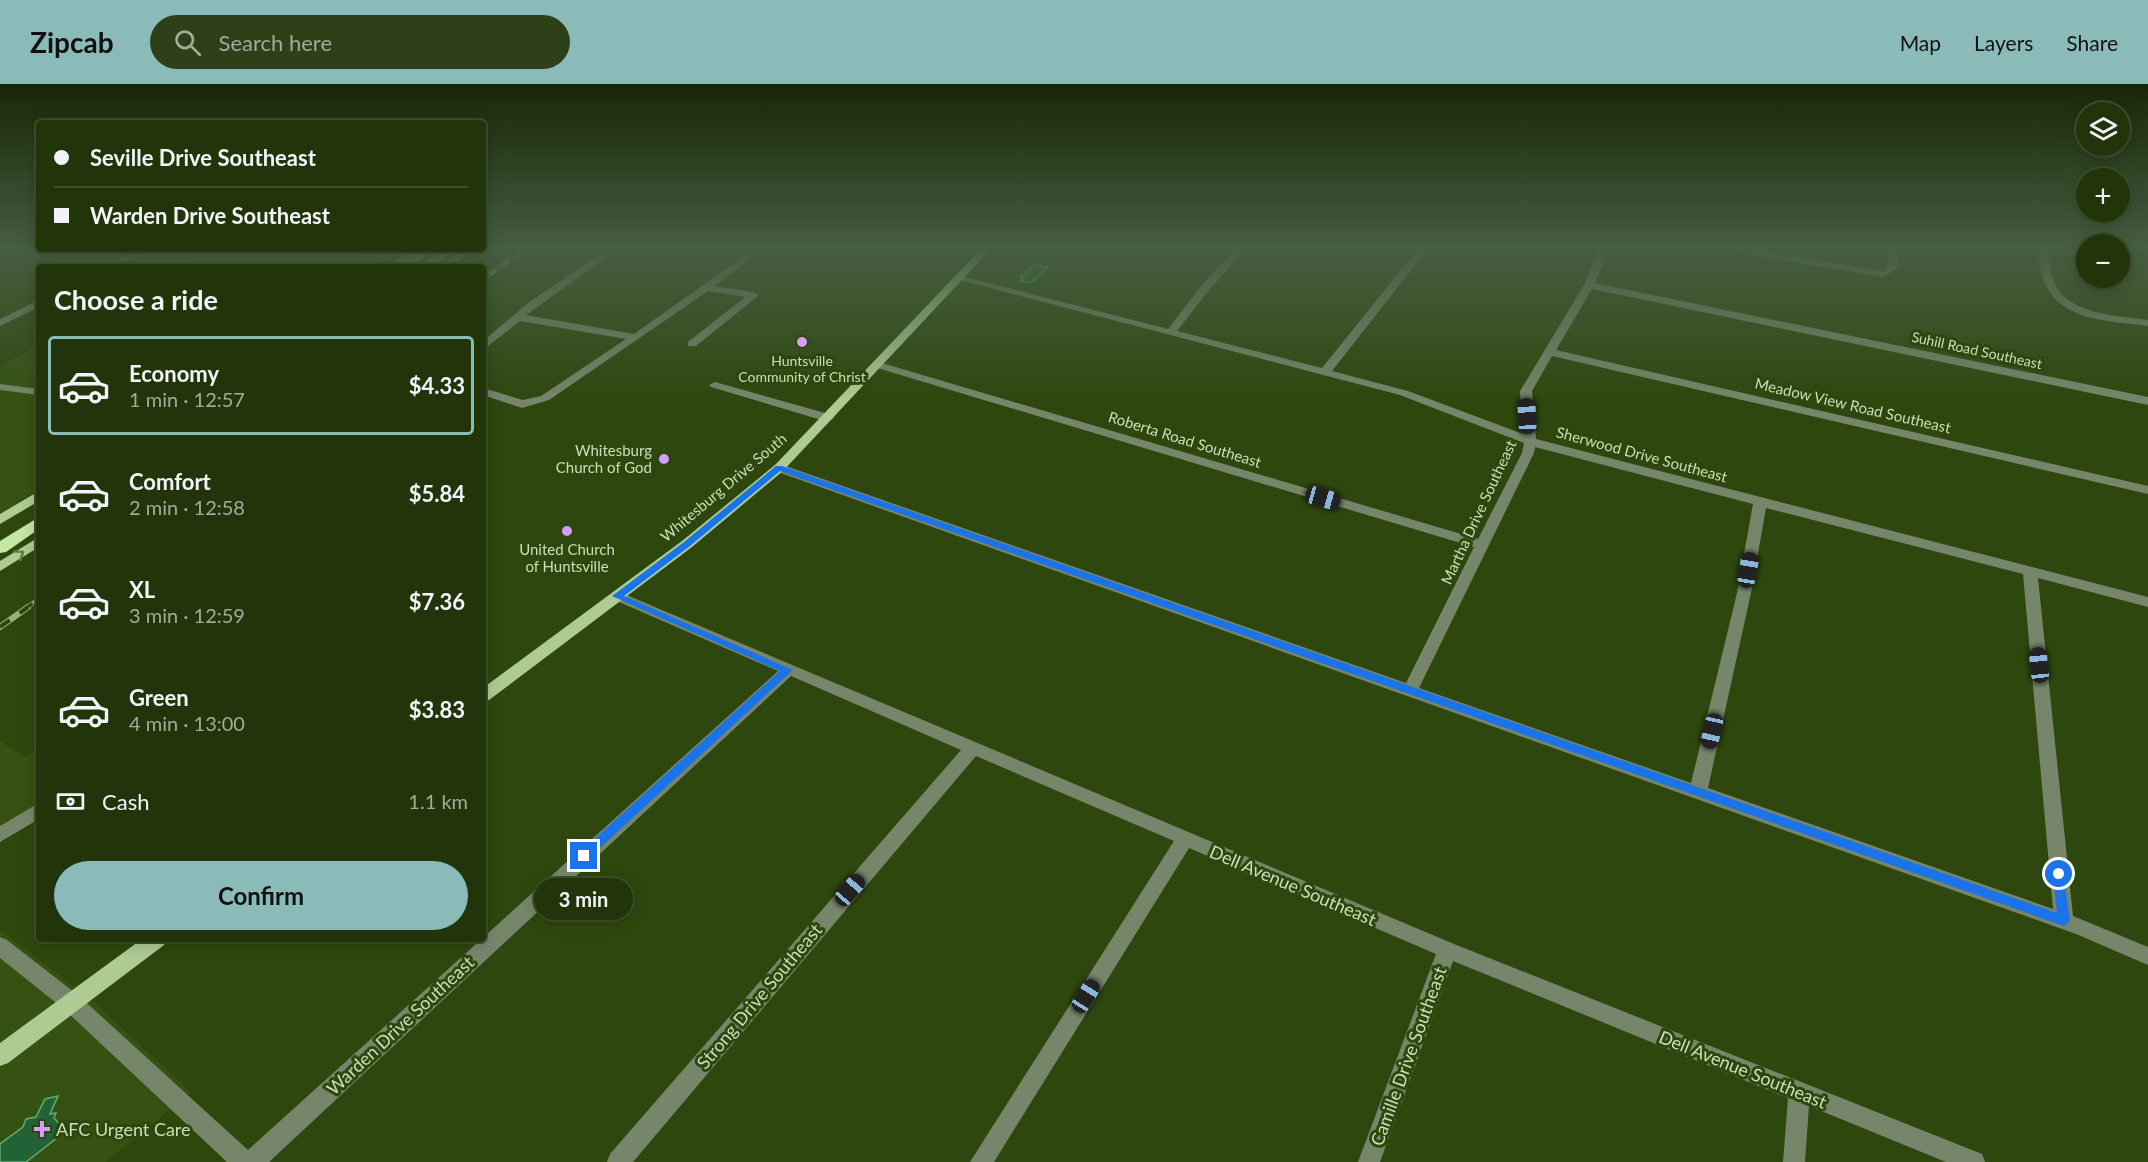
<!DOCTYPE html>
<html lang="en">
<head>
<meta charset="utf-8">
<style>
	body { margin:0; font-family:Lato,sans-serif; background:#2e4018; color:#f1f3f6; height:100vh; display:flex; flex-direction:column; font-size:22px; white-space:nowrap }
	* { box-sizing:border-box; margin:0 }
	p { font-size:20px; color:#a2ab9c }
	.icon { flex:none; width:33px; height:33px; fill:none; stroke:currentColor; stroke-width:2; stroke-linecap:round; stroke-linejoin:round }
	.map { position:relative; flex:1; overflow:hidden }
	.drawer { position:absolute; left:36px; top:180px; width:450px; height:678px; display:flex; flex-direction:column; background:#22350a; border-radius:6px; box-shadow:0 3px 15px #0003,0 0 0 2px #3f502b }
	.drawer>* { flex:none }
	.banner { position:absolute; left:36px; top:36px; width:450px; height:132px; border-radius:6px; box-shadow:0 3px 15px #0003,0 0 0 2px #3f502b; display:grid; align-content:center; height:132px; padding:0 18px; background:#22350a }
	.controls { position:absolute; left:2076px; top:18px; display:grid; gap:12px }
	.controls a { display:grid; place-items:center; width:54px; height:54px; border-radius:50%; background:#22350a; box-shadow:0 3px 15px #0003,0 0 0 2px #3f502b; font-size:30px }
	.end { position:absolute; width:27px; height:27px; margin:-14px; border:8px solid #1a73e8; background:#fff; box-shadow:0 0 0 3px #fff }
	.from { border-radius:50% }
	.bubble { position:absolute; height:42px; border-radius:21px; background:#22350a; box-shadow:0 3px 15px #0003,0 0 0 2px #3f502b; font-size:20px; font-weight:700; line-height:42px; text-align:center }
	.car { position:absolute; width:18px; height:36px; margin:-18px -9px; border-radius:8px; box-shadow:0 0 4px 2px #0007; background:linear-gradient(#222 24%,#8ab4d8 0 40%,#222 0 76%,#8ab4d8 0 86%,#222 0) }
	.banner b { display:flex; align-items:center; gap:21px; height:57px; font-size:22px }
	.banner b+b { border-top:2px solid #3f502b }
	.banner i { width:15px; height:15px; background:#f1f3f6 }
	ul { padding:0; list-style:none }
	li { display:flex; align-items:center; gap:18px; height:99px; margin:0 12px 9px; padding:0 6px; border:3px solid transparent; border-radius:6px }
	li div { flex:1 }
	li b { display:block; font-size:22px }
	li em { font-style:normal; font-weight:700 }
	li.on { border-color:#8bbbb9 }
	li>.icon { width:54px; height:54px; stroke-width:1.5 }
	h2 { padding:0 18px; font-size:27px; line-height:72px }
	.pay { display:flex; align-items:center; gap:15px; height:66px; padding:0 18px; font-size:22px }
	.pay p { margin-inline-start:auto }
	.action { display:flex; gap:12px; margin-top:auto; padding:12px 18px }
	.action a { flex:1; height:69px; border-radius:36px; background:#8bbbb9; color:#111; font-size:24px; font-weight:700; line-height:69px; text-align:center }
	header { display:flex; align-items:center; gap:36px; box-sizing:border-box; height:84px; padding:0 30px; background:#8bbbb9; color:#111 }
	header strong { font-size:28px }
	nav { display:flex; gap:33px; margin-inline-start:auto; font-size:21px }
	.search { width:420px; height:54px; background:#2e4018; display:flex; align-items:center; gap:15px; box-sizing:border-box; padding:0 21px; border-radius:33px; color:#a2ab9c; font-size:22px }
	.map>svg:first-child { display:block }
	.built { fill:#355212 }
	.building { fill:#236136; stroke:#63ad76; stroke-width:1.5 }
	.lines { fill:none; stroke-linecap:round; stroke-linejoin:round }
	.minor { fill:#77866b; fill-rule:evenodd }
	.major { fill:#aecb94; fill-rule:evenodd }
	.highway { fill:#c4e7a4; fill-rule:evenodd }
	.rail-far1-casing { stroke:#99b084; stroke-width:4.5 }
	.rail-casing { stroke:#99b084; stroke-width:6 }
	.rail-far1 { stroke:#2e470e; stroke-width:3; stroke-dasharray:8; stroke-linecap:butt }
	.rail { stroke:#2e470e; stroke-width:4; stroke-dasharray:12; stroke-linecap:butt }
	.oneway { stroke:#617c44 }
	.route { fill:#1a73e8 }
	.poi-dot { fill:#d59cfb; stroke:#2e470e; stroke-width:2 }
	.labels { text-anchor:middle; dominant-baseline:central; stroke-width:6; stroke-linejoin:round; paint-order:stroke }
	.far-street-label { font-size:14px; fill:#cadfb9; stroke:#2e470e }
	.far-poi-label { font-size:14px; fill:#cadfb9; stroke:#2e470e }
	.street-label { font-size:15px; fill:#cadfb9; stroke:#2e470e }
	.poi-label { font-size:15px; fill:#cadfb9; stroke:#2e470e; text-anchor:end }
	.near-street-label { font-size:18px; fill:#cadfb9; stroke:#2e470e }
	.near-poi-label { font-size:18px; fill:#cadfb9; stroke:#2e470e; text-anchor:start }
</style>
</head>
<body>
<header>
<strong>Zipcab</strong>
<div class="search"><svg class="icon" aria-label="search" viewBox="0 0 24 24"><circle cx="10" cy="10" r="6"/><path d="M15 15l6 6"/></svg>Search here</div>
<nav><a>Map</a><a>Layers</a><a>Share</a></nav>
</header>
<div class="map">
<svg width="2148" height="1078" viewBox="0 0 2148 1078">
	<rect width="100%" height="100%" fill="#2e470e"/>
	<path class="built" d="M 215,166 L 411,166 L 385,183 L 183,183 Z
		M 39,261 L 39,405 L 0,430 L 0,282 Z
		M 0,657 L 24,673 L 39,664 L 39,720 L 0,745 Z
		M 0,846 L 94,918 L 191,1008 L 106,1078 L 0,1078 Z"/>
	<path class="building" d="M 1035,181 L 1048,183 L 1031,199 L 1020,197 L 1023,194 L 1020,193 Z
		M 58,1012 L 50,1030 L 56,1029 L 54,1034 L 66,1047 L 26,1078 L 0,1078 L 0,1060 L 23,1043 L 26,1035 L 36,1033 L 45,1015 Z"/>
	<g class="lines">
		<path class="minor" d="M 137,166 L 149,166 L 118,183 L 105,183 Z
			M 338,166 L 387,168 L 420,166 L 387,174 L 343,169 Z
			M 606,166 L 617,166 L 526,231 L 634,250 L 744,172 L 748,166 L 758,166 L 758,169 L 715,202 L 754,208 L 759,211 L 696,262 L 688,262 L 688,258 L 745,213 L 708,207 L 549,316 L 522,324 L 483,311 L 483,304 L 523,316 L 541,312 L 626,255 L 520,237 L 483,266 L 483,257 L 528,219 Z
			M 1235,166 L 1245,166 L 1209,206 L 1177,247 L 1322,284 L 1417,166 L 1427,166 L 1332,287 L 1408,307 L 1523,350 L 1520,307 L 1584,201 L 1598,166 L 1608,166 L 1595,199 L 2148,313 L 2148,321 L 1592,205 L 1556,266 L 2148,402 L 2148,410 L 1552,272 L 1532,307 L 1536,355 L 2148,513 L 2148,523 L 2038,494 L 2073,832 L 2148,863 L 2148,881 L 2076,850 L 775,387 L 773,384 L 775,381 L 783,381 L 1406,599 L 1474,463 L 874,283 L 872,281 L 874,279 L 882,279 L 1478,455 L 1522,369 L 1524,359 L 1400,311 L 952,194 L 957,191 L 1168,245 L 1201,202 ZM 1535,363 L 1753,420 L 1737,509 L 1691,699 L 1419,604 L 1534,369 ZM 1766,424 L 2023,490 L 2053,825 L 1708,704 L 1751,509 Z
			M 1737,166 L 1759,166 L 1881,187 L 1887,184 L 1888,166 L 1898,166 L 1897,185 L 1882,193 L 1742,169 Z
			M 2037,166 L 2047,166 C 2050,179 2051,196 2059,207 C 2077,231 2121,232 2148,236 L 2148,242 C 2117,238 2067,237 2049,207 C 2041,195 2040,180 2037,166 Z
			M 39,216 L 39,223 L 0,242 L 0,235 Z
			M 715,298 L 832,331 L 834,334 L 828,338 L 711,303 L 709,301 Z
			M 0,300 L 39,305 L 39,311 L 0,306 Z
			M 617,507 L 1454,860 L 1982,1070 L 1985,1078 L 1946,1078 L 1809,1022 L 1805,1078 L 1783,1078 L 1788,1014 L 1453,877 L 1380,1078 L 1358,1078 L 1436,870 L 1189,764 L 994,1078 L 970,1078 L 1174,757 L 976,672 L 633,1078 L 607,1078 L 610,1070 L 961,666 L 791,592 L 269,1078 L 227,1078 L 65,926 L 0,874 L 0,853 L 7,856 L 79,912 L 248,1066 L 778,587 L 612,515 L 610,512 Z
			M 39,719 L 39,735 L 0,758 L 0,742 Z"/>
		<path class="major" d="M 411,166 L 423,166 L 398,183 L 386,183 Z
			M 462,166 L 473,166 L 449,183 L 438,183 Z
			M 980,166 L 990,166 L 783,387 L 692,463 L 489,616 L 483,618 L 483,604 L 682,457 L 775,381 Z
			M 39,407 L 39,417 L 0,440 L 0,430 Z
			M 39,453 L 39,463 L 0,487 L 0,477 Z
			M 142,855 L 167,855 L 164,861 L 8,979 L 0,982 L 0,959 Z"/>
		<path class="highway" d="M 422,166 L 436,166 L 409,183 L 394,183 Z
			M 441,166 L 455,166 L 432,183 L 418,183 Z
			M 39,433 L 39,445 L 6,468 L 0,469 L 0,457 Z"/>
		<defs>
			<path id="rail-far1" d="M 483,195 L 524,166
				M 26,524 L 39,515"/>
			<path id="rail" d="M 0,543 L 28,523"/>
		</defs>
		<use href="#rail-far1" class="rail-far1-casing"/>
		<use href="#rail" class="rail-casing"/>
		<use href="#rail-far1" class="rail-far1"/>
		<use href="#rail" class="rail"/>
	</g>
	<defs><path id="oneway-chevron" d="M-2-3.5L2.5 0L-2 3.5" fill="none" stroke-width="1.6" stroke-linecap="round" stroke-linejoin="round" transform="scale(1.5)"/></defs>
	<use class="oneway" href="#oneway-chevron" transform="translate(20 470) rotate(-34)"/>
	<linearGradient id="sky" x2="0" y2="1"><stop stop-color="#192708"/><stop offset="0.52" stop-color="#465e41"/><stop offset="1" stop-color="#465e41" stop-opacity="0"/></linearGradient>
	<rect width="2148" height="317" fill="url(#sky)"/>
	<path class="route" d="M 776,382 L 782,382 L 2057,829 L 2053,790 L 2059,786 L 2063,787 L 2070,837 L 2064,842 L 780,387 L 690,462 L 624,512 L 793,586 L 588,775 L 579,775 L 579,769 L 780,587 L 612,512 L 684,458 Z"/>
	<g class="poi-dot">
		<circle cx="802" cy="258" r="6"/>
		<circle cx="664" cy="375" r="6"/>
		<circle cx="567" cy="447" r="6"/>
		<path d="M39 1036h6v6h6v6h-6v6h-6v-6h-6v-6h6z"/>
	</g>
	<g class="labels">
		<g class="far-street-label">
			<text transform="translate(1977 266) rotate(12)">Suhill Road Southeast</text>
		</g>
		<g class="far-poi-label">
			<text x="802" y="276">Huntsville<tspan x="802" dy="16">Community of Christ</tspan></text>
		</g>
		<g class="street-label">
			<text transform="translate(1853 321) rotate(13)">Meadow View Road Southeast</text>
			<text transform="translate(1185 355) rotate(17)">Roberta Road Southeast</text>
			<text transform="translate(1642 370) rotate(15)">Sherwood Drive Southeast</text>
			<text transform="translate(723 403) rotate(-40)">Whitesburg Drive South</text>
			<text transform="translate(1478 428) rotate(-65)">Martha Drive Southeast</text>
		</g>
		<g class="poi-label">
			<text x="652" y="366">Whitesburg<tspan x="652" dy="17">Church of God</tspan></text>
			<text x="567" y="465" text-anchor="middle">United Church<tspan x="567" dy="17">of Huntsville</tspan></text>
		</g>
		<g class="near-street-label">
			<text transform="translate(1293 801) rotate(23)">Dell Avenue Southeast</text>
			<text transform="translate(759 912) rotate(-50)">Strong Drive Southeast</text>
			<text transform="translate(400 941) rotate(-43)">Warden Drive Southeast</text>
			<text transform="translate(1408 972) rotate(-70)">Camille Drive Southeast</text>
			<text transform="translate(1743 985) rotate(22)">Dell Avenue Southeast</text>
		</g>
		<g class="near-poi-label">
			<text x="56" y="1045">AFC Urgent Care</text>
		</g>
	</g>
</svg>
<div class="controls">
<a><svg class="icon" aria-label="layers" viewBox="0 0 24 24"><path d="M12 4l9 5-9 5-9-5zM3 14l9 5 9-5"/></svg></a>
<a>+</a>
<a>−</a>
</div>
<i class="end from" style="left:2059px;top:790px"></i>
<i class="end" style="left:584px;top:772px"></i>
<div class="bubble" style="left:534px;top:794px;width:99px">3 min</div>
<i class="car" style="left:1527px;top:332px;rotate:357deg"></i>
<i class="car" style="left:1323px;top:414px;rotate:106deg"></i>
<i class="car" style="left:1748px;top:486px;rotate:10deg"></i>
<i class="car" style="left:2039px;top:581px;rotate:354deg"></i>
<i class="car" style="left:1712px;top:647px;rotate:193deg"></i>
<i class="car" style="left:850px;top:806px;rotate:41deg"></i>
<i class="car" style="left:1086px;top:912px;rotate:32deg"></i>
<div class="banner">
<b><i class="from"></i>Seville Drive Southeast</b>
<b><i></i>Warden Drive Southeast</b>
</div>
<section class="drawer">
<h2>Choose a ride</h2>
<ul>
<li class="on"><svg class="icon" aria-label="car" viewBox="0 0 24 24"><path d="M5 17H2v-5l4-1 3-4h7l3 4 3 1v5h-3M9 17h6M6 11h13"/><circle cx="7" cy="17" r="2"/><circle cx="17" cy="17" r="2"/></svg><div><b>Economy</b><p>1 min · 12:57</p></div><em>$4.33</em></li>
<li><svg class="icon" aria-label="car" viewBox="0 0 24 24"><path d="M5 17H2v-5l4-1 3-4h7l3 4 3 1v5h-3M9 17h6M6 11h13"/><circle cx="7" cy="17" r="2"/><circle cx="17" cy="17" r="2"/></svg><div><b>Comfort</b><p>2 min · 12:58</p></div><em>$5.84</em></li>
<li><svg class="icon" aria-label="car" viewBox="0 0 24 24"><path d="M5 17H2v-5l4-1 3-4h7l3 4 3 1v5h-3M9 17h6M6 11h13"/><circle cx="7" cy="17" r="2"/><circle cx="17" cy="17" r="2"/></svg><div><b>XL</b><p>3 min · 12:59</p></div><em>$7.36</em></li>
<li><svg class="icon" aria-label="car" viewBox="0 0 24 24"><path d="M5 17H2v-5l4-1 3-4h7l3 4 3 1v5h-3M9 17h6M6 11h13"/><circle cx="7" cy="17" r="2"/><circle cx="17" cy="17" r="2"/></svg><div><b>Green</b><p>4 min · 13:00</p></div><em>$3.83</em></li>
</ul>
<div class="pay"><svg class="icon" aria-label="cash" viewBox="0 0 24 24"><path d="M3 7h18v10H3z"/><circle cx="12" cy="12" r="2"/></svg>Cash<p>1.1 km</p></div>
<div class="action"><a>Confirm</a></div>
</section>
</div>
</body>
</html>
